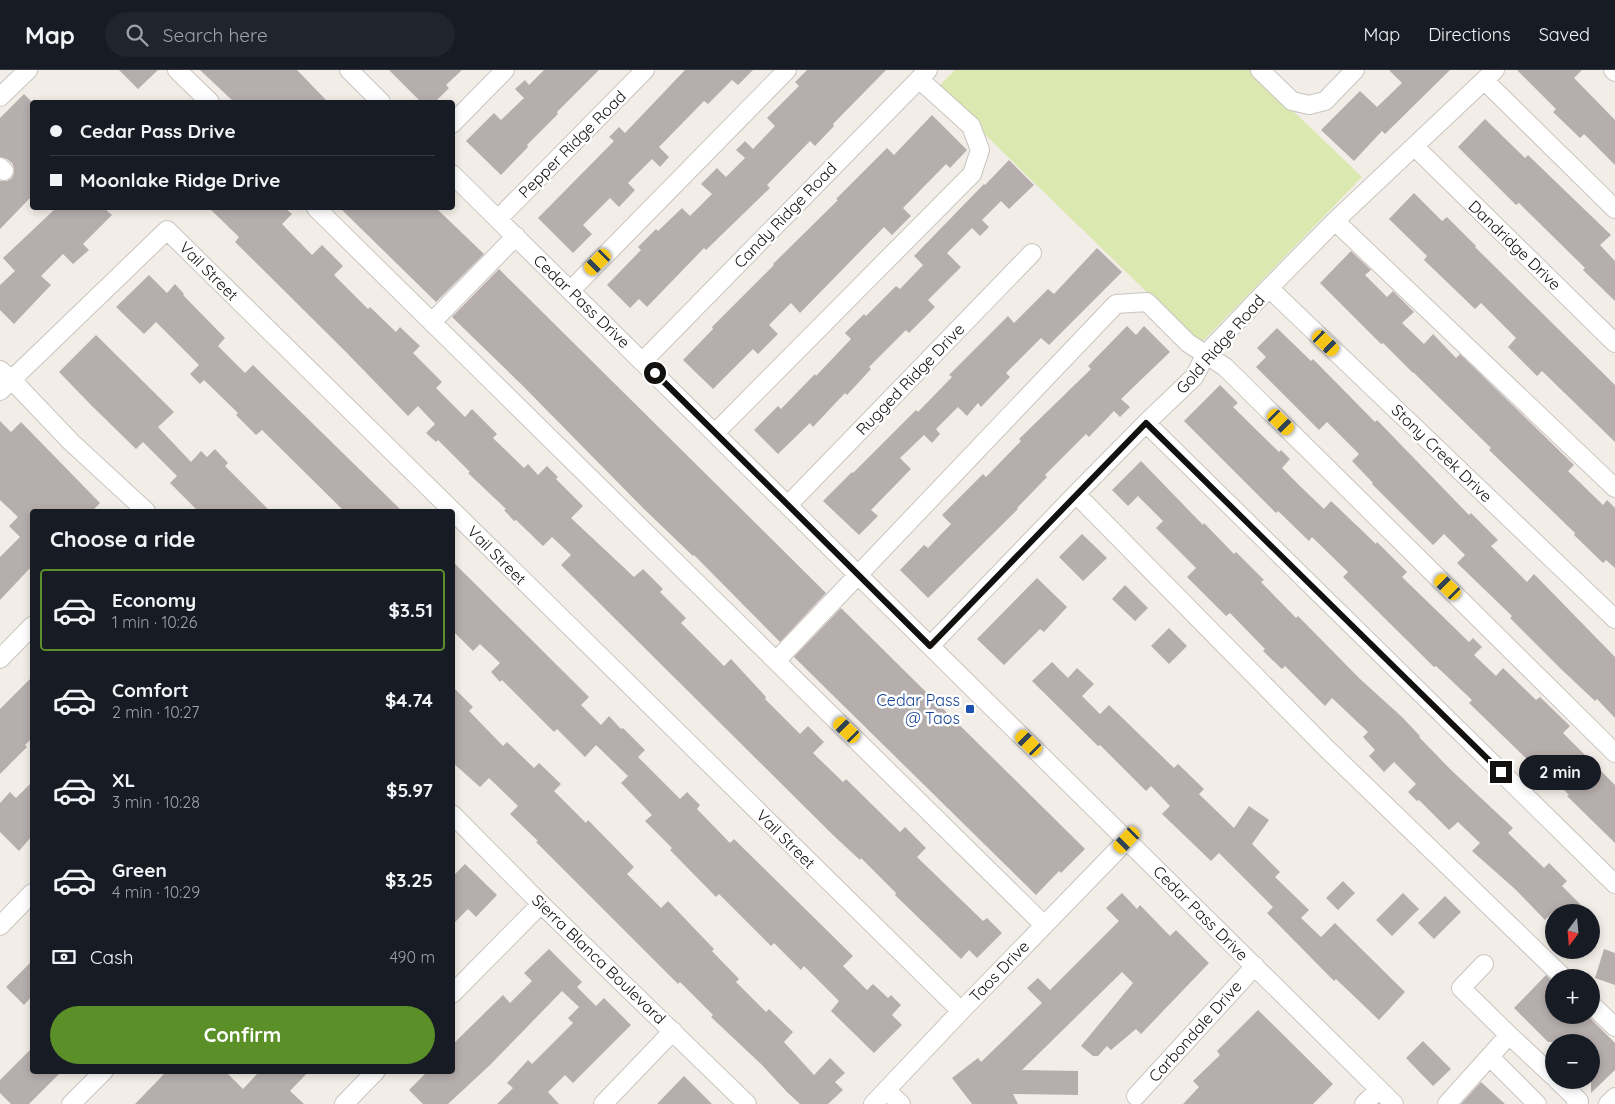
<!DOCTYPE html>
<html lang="en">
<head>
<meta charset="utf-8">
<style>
	body { margin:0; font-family:Quicksand,sans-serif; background:#20242c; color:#f1f3f6; height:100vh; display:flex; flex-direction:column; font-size:19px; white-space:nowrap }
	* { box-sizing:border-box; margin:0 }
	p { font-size:16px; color:#9ea1a6 }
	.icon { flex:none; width:28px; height:28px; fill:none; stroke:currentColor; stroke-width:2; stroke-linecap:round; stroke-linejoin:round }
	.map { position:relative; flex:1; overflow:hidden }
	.panel { position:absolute; left:30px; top:439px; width:425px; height:565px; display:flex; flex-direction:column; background:#171b24; border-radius:5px; box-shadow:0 2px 8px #0003 }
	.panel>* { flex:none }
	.top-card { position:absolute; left:30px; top:30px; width:425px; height:110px; border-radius:5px; box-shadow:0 2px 8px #0003; display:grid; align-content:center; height:110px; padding:0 20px; background:#171b24 }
	.needle { width:32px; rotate:196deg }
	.tools { position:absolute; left:1545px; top:834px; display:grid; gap:10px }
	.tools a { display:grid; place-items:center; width:55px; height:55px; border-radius:50%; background:#171b24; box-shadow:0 2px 8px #0003; font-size:25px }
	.end { position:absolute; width:22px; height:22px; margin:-11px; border:6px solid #13110f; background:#fff; box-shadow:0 0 0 2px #fff }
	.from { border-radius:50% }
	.bubble { position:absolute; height:35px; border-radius:18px; background:#171b24; box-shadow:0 2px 8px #0003; font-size:16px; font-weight:800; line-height:35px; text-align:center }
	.car { position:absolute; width:15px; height:30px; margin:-15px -8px; border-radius:6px; box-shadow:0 0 4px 1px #0007; background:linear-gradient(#f5c518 24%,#345 0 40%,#f5c518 0 76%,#345 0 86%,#f5c518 0) }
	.top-card b { display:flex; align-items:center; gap:18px; height:48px; font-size:19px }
	.top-card b+b { border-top:1px solid #363941 }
	.top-card i { width:12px; height:12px; background:#f1f3f6 }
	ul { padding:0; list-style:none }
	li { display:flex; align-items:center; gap:15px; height:82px; margin:0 10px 8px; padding:0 10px; border:2px solid transparent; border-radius:5px }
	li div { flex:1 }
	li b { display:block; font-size:19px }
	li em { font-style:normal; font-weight:800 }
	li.current { border-color:#5b8f28 }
	li>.icon { width:45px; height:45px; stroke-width:1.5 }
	h2 { padding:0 20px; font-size:22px; line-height:60px }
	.pay { display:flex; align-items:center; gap:12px; height:55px; padding:0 20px; font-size:19px }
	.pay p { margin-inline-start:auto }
	.cta { display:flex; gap:10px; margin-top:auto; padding:10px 20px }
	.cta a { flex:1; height:58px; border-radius:30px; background:#5b8f28; color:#fff; font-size:20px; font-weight:800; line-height:58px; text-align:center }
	header { display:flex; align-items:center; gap:30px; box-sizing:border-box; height:70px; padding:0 25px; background:#171b24; border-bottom:1px solid #363941 }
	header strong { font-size:24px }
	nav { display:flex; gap:28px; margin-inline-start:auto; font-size:18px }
	.search { width:350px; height:45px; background:#20242c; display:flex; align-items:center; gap:12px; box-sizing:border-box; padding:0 18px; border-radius:28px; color:#9ea1a6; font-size:19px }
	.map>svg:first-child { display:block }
	.green { fill:#dbe8b0 }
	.building { fill:#b6aead }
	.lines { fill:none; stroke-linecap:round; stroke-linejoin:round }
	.minor-casing { stroke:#c9c4bf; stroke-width:20 }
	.minor { stroke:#fff; stroke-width:18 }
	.route { stroke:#13110f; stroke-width:6 }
	.transit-dot { fill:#1a4fb4; stroke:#fff; stroke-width:2 }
	.labels { text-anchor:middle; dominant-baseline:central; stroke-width:5; stroke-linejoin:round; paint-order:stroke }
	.street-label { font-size:16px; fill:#13110f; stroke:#fff }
	.transit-label { font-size:16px; fill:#164399; stroke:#fff; text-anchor:end }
</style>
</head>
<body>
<header>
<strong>Map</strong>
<div class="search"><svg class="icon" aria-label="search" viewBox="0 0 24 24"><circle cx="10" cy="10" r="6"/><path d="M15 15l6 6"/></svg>Search here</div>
<nav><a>Map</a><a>Directions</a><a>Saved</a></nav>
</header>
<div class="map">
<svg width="1615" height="1034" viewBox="0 0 1615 1034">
	<rect width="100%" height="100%" fill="#f2ede7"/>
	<path class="green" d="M 955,0 L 1250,0 L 1362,107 L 1200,274 L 937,18 Z"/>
	<path class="building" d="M 119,0 L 158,0 L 138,19 Z
		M 200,0 L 297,0 L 328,32 L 234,32 Z
		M 389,0 L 462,0 L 446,15 L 449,18 L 435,32 L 421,32 Z
		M 544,0 L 599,0 L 557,42 L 558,44 L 527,75 L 528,77 L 501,105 L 466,71 L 494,43 L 501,50 L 524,28 L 515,19 L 525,10 L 529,15 Z
		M 685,0 L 753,0 L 738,15 L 732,10 L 708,34 L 704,31 L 659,77 L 669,87 L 660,97 L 652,89 L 628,113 L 635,120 L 619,137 L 610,128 L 583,155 L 592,164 L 573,183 L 538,148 L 614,71 L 609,67 L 619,57 L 625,63 Z
		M 807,0 L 886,0 L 833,54 L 834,56 L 815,76 L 810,71 L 767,115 L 770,118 L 706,180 L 704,178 L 647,237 L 639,229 L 630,238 L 607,215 L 641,180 L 638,177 L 656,159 L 658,161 L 682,138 L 690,146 L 712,124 L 701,114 L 717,98 L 726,107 L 745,88 L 736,80 L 745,71 L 753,79 L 775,56 L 767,48 L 799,16 L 795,12 Z
		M 1389,0 L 1450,0 L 1385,64 L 1382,61 L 1354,91 L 1321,60 L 1360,21 L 1377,37 L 1402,13 Z
		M 1517,0 L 1582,0 L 1574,8 L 1615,50 L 1615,95 L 1584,64 L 1580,68 L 1553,42 L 1556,39 Z
		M 24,24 L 32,32 L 32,126 L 0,159 L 0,111 L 7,111 L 12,108 L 14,103 L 14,98 L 12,93 L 7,89 L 0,87 L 0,48 Z
		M 932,45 L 967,80 L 950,98 L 946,94 L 903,138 L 911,146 L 892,165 L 884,157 L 800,243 L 791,233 L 769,255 L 778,264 L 758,284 L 753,279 L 713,319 L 683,290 L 713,259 L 712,257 L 774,195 L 773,194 L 838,130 L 836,129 L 887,78 L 894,85 Z
		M 1485,49 L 1525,88 L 1528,85 L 1611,165 L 1600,175 L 1615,191 L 1615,231 L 1583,200 L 1585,198 L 1519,133 L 1516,135 L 1458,77 Z
		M 1009,90 L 1034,115 L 1009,139 L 1001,131 L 982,150 L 989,157 L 980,166 L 972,158 L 947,183 L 961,197 L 928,230 L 935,237 L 909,263 L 906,260 L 869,297 L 871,299 L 847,325 L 845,323 L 813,357 L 810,353 L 778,384 L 754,360 L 778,336 L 781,339 L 815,304 L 816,306 L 851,269 L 845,263 L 864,244 L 866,246 L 896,216 L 900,219 L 923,195 L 914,186 L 984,114 L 985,115 Z
		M 1414,123 L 1442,151 L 1447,147 L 1476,176 L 1475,177 L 1615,315 L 1615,372 L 1542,301 L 1537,306 L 1508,277 L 1516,268 L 1481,233 L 1475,239 L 1424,190 L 1427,186 L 1389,149 Z
		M 56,138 L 104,138 L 112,145 L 83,174 L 89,180 L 73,194 L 63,184 L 41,206 L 51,215 L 14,254 L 0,240 L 0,215 L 15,201 L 3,188 Z
		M 209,138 L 285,138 L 292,144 L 282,154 L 312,185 L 322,175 L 343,196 L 334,205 L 368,239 L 370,237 L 396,262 L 400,257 L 420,276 L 413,283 L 442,312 L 436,318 L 465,347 L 472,339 L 497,364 L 493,368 L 524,398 L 528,394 L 538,405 L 547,396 L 558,407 L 556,409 L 583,436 L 571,448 L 634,507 L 643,499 L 663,519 L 660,522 L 686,548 L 681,553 L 724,596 L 731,589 L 766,627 L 765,629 L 800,664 L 808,656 L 824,672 L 813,683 L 843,712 L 846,709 L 900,762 L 905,757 L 926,778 L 917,787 L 983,851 L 987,848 L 1002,863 L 977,888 L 969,880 L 961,889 L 895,825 L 896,823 L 861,788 L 860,790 L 834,766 L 561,495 L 571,485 L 552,467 L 543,476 L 516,450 L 514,451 L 504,440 L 506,439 L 468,403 L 470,402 L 438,370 L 436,372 L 426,363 L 435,354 L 418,336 L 408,346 L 345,281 L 235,172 L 239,167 Z
		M 340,138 L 436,138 L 484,184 L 436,232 Z
		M 1097,178 L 1122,202 L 1049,275 L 1041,268 L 1006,303 L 1010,307 L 981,337 L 978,333 L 967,346 L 958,337 L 936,359 L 940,364 L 932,373 L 924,365 L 900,388 L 911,399 L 871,440 L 878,446 L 859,465 L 823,431 L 852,402 L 853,403 L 916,340 L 918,342 L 952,307 L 949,305 L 1008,246 L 1014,253 L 1048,219 L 1054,224 Z
		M 1351,181 L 1371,200 L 1365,205 L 1387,227 L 1393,221 L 1414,242 L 1402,253 L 1424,274 L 1433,264 L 1456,288 L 1460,284 L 1574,395 L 1568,401 L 1603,435 L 1607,430 L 1615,438 L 1615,498 L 1606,490 L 1603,493 L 1574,465 L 1575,463 L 1489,380 L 1491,378 L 1413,302 L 1413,303 L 1383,273 L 1381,274 L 1320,213 Z
		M 499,199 L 826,523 L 780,572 L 694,485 L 693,486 L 643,438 L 522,315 L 452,247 Z
		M 149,205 L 167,223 L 175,214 L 184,224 L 183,225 L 225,268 L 218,276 L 245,303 L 253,295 L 402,441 L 344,441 L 262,360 L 256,365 L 236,345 L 238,343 L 204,310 L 200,314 L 190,304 L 199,295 L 156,252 L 144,264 L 116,237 Z
		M 1127,256 L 1136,265 L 1144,256 L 1170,282 L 1121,329 L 1130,337 L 1120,347 L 1114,341 L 1089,367 L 1086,364 L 1045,405 L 1047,407 L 1017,438 L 1018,439 L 928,528 L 900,500 L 924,475 L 928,478 L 951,454 L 942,445 L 983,404 L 986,407 L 1021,371 L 1019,369 L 1091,299 L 1088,296 Z
		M 1277,258 L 1311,291 L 1313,289 L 1375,352 L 1377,350 L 1469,445 L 1471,443 L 1498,470 L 1491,476 L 1527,512 L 1534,504 L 1615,587 L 1615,648 L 1597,629 L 1595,631 L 1561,599 L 1510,548 L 1512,546 L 1457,493 L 1465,485 L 1444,464 L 1433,475 L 1372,414 L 1373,413 L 1352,391 L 1359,384 L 1327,352 L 1319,360 L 1256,297 L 1266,287 L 1257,278 Z
		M 96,265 L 174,342 L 158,357 L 191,392 L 201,381 L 207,387 L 215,379 L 228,393 L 225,396 L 270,441 L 198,441 L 170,413 L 177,406 L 143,372 L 136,379 L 91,335 L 59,302 Z
		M 1220,315 L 1238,333 L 1233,337 L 1279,382 L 1281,380 L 1290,389 L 1282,398 L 1301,417 L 1324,439 L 1331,431 L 1376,474 L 1377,472 L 1407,502 L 1402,507 L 1469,572 L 1473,568 L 1482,577 L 1474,585 L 1496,606 L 1503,598 L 1536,630 L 1540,627 L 1570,656 L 1563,663 L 1615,715 L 1615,773 L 1567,726 L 1569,725 L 1535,691 L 1532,694 L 1469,633 L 1472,630 L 1436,596 L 1434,597 L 1343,507 L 1348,502 L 1312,467 L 1309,471 L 1278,441 L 1276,443 L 1184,351 Z
		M 0,351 L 11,362 L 21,352 L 100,433 L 92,441 L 32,441 L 32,496 L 0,530 L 0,487 L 20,467 L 9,456 L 18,447 L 0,430 Z
		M 1141,391 L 1203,455 L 1204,453 L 1234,484 L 1236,482 L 1264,510 L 1261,512 L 1296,548 L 1298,546 L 1360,609 L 1402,647 L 1420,666 L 1419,667 L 1450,699 L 1513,758 L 1508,763 L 1544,798 L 1549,793 L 1567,811 L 1562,816 L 1588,842 L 1553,842 L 1545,850 L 1515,819 L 1472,781 L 1480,773 L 1458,752 L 1449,760 L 1419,730 L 1417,731 L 1408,722 L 1416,714 L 1394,692 L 1384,702 L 1369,686 L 1375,680 L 1363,667 L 1368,662 L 1332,628 L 1325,636 L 1285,596 L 1282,599 L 1263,581 L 1265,579 L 1230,543 L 1226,546 L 1187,507 L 1196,498 L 1156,458 L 1163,451 L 1138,426 L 1128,436 L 1112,420 Z
		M 1082,464 L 1107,488 L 1083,511 L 1059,487 Z
		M 452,491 L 589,627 L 581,635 L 601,655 L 609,646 L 621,659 L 623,658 L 645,680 L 638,687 L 680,729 L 687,722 L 700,735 L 697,739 L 730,773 L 734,769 L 853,886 L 843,896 L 867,920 L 873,914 L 888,928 L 891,925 L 901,935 L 892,945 L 902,955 L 874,983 L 831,941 L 839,931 L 804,896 L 801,900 L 774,873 L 771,876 L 719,824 L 716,827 L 670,780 L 672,778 L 645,751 L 652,745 L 621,713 L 628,706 L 596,675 L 585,687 L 557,659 L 554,662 L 502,610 L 500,612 L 491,602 L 500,593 L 480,574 L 473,581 L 452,560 Z
		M 1037,508 L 1067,537 L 1044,562 L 1040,559 L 1004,595 L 977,569 Z
		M 1125,515 L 1148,538 L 1135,551 L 1112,529 Z
		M 841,538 L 1085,779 L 1061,803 L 1059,801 L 1036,825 L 794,587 Z
		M 1169,558 L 1187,576 L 1169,594 L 1151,576 Z
		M 1052,592 L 1068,608 L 1077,598 L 1094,614 L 1082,626 L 1100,644 L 1109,635 L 1174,698 L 1178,694 L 1204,719 L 1199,724 L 1234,758 L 1249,736 L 1269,750 L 1252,774 L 1280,802 L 1275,807 L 1309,840 L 1301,848 L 1321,867 L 1335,853 L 1405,922 L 1379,950 L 1336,909 L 1334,911 L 1267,843 L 1273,837 L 1219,783 L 1211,791 L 1162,744 L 1170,736 L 1151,716 L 1146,721 L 1100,675 L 1098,676 L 1032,611 Z
		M 32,607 L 32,668 L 25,675 L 27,677 L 0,704 L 0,639 Z
		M 452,616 L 473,637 L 469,641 L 503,676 L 507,672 L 534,698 L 539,693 L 561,714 L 554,721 L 586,753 L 588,750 L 634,797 L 627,804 L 661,838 L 668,831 L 714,879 L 712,881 L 739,909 L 736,912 L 766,942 L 769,939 L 793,962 L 784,972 L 814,1005 L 830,988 L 845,1003 L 835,1012 L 843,1020 L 828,1034 L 800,1034 L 787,1022 L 762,995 L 711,947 L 713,945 L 680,912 L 678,914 L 536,772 L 538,771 L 510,744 L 518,736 L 489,708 L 480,717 L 452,692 Z
		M 32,712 L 32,766 L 19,781 L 0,762 L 0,733 L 10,722 L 16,728 Z
		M 465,794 L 497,825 L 476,847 L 468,839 L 452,855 L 452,807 Z
		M 1343,811 L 1355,823 L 1338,840 L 1326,828 Z
		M 1122,823 L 1137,839 L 1140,835 L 1170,866 L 1176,860 L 1209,893 L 1141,964 L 1136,959 L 1111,980 L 1107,976 L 1098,986 L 1093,986 L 1081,976 L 1133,913 L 1122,902 L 1022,1000 L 1078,1001 L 1078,1025 L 1013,1024 L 1018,1034 L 972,1034 L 952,1008 L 978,988 L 981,992 L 1042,933 L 1027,918 L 1038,908 L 1050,920 L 1119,851 L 1106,838 Z
		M 1403,823 L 1419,839 L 1392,866 L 1376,850 Z
		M 1445,826 L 1461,842 L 1434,869 L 1418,853 Z
		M 549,879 L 582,912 L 577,917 L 596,936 L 604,928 L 631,955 L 573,1013 L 565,1005 L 548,1022 L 559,1034 L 497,1034 L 513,1018 L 507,1013 L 528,990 L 532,994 L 573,953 L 568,948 L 579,937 L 562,921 L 490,995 L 448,1034 L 423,1034 L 409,1020 L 428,1001 L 452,1001 L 452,975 L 503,925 L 510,933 L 532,911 L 524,903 Z
		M 1604,879 L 1615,883 L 1615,915 L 1595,908 Z
		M 32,891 L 32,926 L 24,935 L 6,917 Z
		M 1546,905 L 1554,913 L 1554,945 L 1587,945 L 1615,973 L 1615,1000 L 1591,1023 L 1591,972 L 1548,972 L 1514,938 Z
		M 1258,940 L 1333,1014 L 1313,1034 L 1183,1034 L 1199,1017 L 1193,1011 L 1220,985 L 1217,981 Z
		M 1423,971 L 1451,999 L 1433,1016 L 1406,988 Z
		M 32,978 L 32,1001 L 62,1001 L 29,1034 L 11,1034 L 0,1023 L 0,1010 Z
		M 167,1001 L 225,1001 L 243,1019 L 260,1001 L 309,1001 L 290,1021 L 304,1034 L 135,1034 Z
		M 684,1006 L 712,1034 L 657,1034 Z
		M 1481,1012 L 1505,1034 L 1461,1034 Z"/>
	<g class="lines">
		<defs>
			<path id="minor" d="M 177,0 L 210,32
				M 349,0 L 381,32
				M 1260,0 L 1292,31 L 1309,35 L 1325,31 L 1355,0
				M 1613,0 L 1615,2
				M 1484,10 L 1615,139
				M 0,27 L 28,0
				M 452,54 L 505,0
				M 1415,77 L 1615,273
				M 0,97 L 4,101
				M 452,104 L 1394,1034
				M 316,138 L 1044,855
				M 498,149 L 645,0
				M 1335,151 L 1615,418
				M 1269,218 L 1615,549
				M 571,220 L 787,0
				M 432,252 L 516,166
				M 643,291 L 928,0
				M 0,300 L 11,309 L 71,372 L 146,441
				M 0,321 L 167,160 L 961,941
				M 1146,353 L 1615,814
				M 715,363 L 972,104 L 980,80 L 971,56 L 919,9
				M 1076,424 L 1326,678 L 1564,908
				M 788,435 L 1032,183
				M 930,576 L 1076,424 L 1146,353 L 1194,307 L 1206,284 L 1269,218 L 1335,151 L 1495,0
				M 0,589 L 32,556
				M 776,591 L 1116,234 L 1147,232 L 1188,273 L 1225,297 L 1615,683
				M 452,744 L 541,834 L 747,1034
				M 0,856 L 32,823
				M 1484,894 L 1461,918 L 1509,965
				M 452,924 L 541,834
				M 1591,934 L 1615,957
				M 1490,987 L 1537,1034
				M 1557,1010 L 1579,1031 L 1576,1034
				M 887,1021 L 901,1034
				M 1136,1026 L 1255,896
				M 71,1034 L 104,1001
				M 344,1034 L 376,1001
				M 603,1034 L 673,961
				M 873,1034 L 961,941 L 1127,770
				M 1364,1034 L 1379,1019
				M 1447,1034 L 1509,965 L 1554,1007
				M 1608,1034 L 1615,1027"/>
		</defs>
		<use href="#minor" class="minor-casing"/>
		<use href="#minor" class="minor"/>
	</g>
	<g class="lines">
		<path class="route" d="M 655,303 L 930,576 L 1146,353 L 1501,702"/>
	</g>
	<rect class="transit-dot" x="965" y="634" width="10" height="10" rx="2.5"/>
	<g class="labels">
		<g class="street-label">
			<text transform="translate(572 74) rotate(-45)">Pepper Ridge Road</text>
			<text transform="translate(785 145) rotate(-46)">Candy Ridge Road</text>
			<text transform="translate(1515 175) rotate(44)">Dandridge Drive</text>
			<text transform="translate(209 201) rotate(45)">Vail Street</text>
			<text transform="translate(582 231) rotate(44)">Cedar Pass Drive</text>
			<text transform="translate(1220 274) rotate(-49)">Gold Ridge Road</text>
			<text transform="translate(910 309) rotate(-46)">Rugged Ridge Drive</text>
			<text transform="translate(1442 383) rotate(44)">Stony Creek Drive</text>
			<text transform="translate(497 485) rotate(45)">Vail Street</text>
			<text transform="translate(786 769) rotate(45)">Vail Street</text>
			<text transform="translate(1201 843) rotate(45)">Cedar Pass Drive</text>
			<text transform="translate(599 889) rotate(44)">Sierra Blanca Boulevard</text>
			<text transform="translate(999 901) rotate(-46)">Taos Drive</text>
			<text transform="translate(1195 961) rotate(-48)">Carbondale Drive</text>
		</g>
		<g class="transit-label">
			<text x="960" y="630">Cedar Pass<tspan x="960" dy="18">@ Taos</tspan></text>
		</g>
	</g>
</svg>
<div class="tools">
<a><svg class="needle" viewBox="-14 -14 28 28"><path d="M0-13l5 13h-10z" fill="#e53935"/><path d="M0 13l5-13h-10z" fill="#9ea1a6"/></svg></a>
<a>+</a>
<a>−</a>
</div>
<i class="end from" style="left:655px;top:303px"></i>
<i class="end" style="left:1501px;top:702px"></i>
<div class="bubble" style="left:1519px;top:685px;width:82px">2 min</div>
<i class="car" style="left:598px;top:192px;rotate:225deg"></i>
<i class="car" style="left:1326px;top:273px;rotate:133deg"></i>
<i class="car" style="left:1281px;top:352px;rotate:134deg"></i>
<i class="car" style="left:1448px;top:517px;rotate:314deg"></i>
<i class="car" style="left:847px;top:660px;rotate:314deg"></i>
<i class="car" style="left:1029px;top:673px;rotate:314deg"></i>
<i class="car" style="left:1127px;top:770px;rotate:224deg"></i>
<div class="top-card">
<b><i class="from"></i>Cedar Pass Drive</b>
<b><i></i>Moonlake Ridge Drive</b>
</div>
<section class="panel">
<h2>Choose a ride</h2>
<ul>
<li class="current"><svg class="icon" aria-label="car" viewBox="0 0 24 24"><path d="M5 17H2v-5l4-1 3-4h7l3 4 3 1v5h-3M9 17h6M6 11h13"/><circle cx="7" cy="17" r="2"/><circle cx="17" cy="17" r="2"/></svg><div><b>Economy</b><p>1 min · 10:26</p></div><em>$3.51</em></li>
<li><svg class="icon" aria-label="car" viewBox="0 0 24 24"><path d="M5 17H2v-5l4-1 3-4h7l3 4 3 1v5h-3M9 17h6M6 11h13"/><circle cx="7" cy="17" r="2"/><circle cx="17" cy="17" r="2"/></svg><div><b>Comfort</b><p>2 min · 10:27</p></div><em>$4.74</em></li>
<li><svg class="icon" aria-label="car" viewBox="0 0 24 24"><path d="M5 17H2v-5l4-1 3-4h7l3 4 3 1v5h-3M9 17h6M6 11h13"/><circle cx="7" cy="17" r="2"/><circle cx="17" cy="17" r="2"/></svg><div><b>XL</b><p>3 min · 10:28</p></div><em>$5.97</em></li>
<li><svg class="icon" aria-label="car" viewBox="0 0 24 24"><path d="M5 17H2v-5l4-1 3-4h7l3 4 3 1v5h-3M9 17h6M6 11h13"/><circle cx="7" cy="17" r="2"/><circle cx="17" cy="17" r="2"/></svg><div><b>Green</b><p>4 min · 10:29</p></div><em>$3.25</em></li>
</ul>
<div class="pay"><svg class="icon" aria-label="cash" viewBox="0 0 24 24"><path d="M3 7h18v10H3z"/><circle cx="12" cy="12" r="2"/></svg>Cash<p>490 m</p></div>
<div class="cta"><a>Confirm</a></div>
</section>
</div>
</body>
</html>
